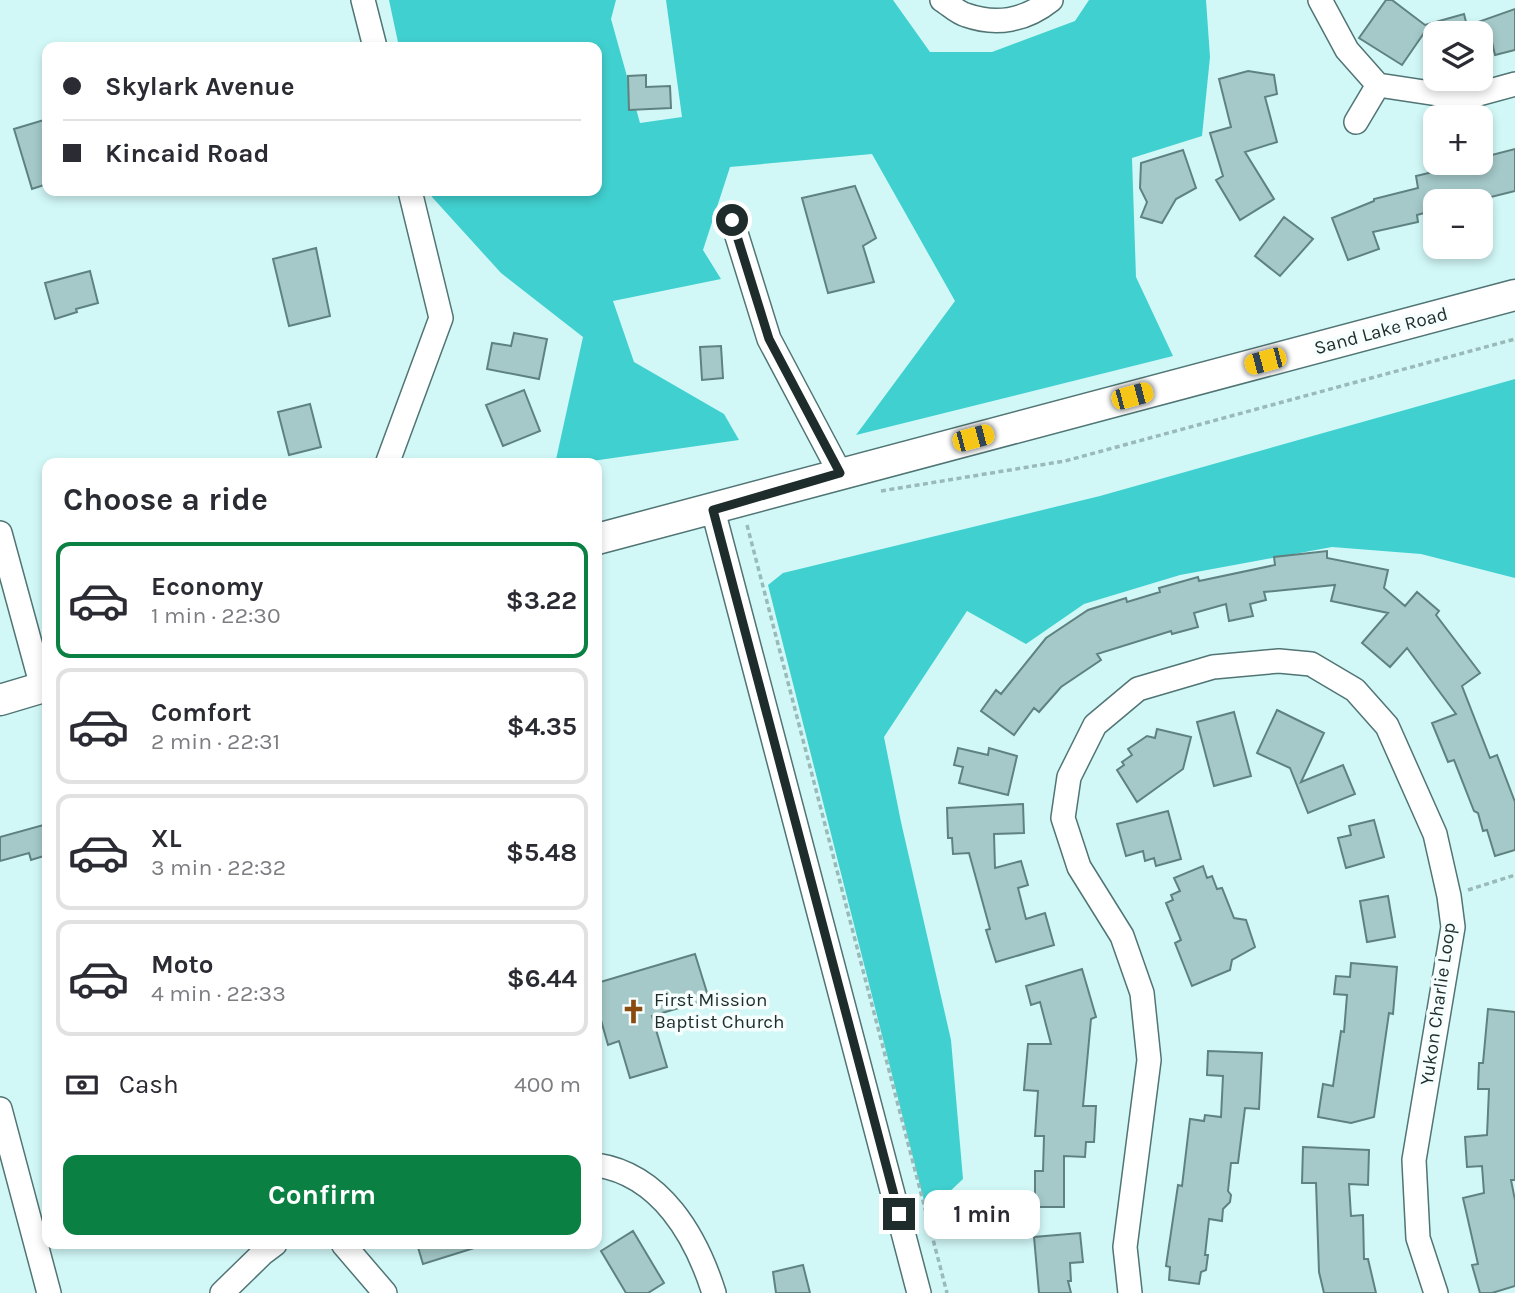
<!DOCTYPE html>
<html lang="en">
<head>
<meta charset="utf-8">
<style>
	body { margin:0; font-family:Karla,sans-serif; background:#f7f7f7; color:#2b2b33; height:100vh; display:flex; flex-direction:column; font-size:26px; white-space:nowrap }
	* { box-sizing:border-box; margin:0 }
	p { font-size:23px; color:#7c7c81 }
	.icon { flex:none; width:38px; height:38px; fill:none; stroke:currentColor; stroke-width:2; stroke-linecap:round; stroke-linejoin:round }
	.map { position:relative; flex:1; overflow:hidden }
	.side { position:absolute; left:42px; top:458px; width:560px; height:791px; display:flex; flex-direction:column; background:#fff; border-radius:14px; box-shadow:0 4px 10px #0003 }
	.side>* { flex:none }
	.guide { position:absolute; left:42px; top:42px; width:560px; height:154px; border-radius:14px; box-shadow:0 4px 10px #0003; display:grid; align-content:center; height:154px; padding:0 21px; background:#fff }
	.tools { position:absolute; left:1423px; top:21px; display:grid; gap:14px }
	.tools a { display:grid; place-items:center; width:70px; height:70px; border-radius:14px; background:#fff; box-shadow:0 4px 10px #0003; font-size:35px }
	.end { position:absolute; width:32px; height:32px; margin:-16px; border:9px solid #1e2d2c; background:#fff; box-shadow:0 0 0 4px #fff }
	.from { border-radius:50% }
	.bubble { position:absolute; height:49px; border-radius:14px; background:#fff; box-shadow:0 4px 10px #0003; font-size:23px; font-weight:700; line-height:49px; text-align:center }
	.car { position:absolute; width:21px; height:42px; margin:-21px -10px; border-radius:9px; box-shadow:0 0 5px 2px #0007; background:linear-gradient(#f5c518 24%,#345 0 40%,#f5c518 0 76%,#345 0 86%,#f5c518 0) }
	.guide b { display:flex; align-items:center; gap:24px; height:66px; font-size:26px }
	.guide b+b { border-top:2px solid #e1e1e2 }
	.guide i { width:18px; height:18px; background:#2b2b33 }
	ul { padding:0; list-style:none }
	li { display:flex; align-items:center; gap:21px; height:116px; margin:0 14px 10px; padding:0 7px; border:4px solid #e1e1e2; border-radius:14px }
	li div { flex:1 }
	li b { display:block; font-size:26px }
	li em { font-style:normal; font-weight:700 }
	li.selected { border-color:#0b8043 }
	li>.icon { width:63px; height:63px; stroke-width:1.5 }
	h2 { padding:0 21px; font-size:32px; line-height:84px }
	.pay { display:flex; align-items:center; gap:18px; height:77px; padding:0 21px; font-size:26px }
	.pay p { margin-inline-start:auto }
	.primary-button { display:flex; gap:14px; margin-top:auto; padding:14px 21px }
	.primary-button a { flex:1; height:80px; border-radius:14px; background:#0b8043; color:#fff; font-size:28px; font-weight:700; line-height:80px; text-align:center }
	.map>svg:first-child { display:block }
	.forest { fill:#40d0cf }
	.building { fill:#a4c9c8; stroke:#5f8281; stroke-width:2 }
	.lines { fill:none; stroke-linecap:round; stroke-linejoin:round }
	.minor-casing { stroke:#517474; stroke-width:26 }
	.major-casing { stroke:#517474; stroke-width:33 }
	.path { stroke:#9abab9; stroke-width:3.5; stroke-dasharray:5 3.5; stroke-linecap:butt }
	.minor { stroke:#fff; stroke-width:23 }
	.major { stroke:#fff; stroke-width:30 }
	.route { stroke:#1e2d2c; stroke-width:9 }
	.labels { text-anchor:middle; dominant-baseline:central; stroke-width:7; stroke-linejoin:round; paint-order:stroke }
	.street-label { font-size:19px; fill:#1e2d2c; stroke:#f6fefe }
	.poi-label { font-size:19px; fill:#1e2d2c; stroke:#f6fefe; text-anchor:start }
</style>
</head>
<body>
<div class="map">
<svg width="1515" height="1293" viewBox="0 0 1515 1293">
	<rect width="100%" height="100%" fill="#d1f8f7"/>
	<path class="forest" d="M 389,0 L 616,0 L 611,19 L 640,123 L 682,117 L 666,0 L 893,0 L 930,52 L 992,52 L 1075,21 L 1089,0 L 1206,0 L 1210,57 L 1202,136 L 1132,158 L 1136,277 L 1173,356 L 856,435 L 955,301 L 872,154 L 730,167 L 703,250 L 721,279 L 613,301 L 634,362 L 724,414 L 739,440 L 571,464 L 555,464 L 583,337 L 501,273 L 432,197 L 430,191 L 597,191 L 597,47 L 399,47 Z
		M 1515,379 L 1515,578 L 1421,554 L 1332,547 L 1180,575 L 1084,604 L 1026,644 L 967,611 L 884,737 L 901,822 L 951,1040 L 963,1179 L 927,1213 L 768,585 L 783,573 L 1100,496 Z"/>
	<path class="building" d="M 1386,0 L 1392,0 L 1425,25 L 1464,14 L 1467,26 L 1515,9 L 1515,50 L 1495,55 L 1490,33 L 1424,33 L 1402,65 L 1359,38 Z
		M 1248,71 L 1274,75 L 1277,94 L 1265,97 L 1277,142 L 1245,152 L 1274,199 L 1240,220 L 1216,180 L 1223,176 L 1210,133 L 1231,127 L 1219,79 Z
		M 646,75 L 646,87 L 670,86 L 671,108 L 629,110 L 628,76 Z
		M 47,119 L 47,184 L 32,189 L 14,129 Z
		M 1515,149 L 1515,191 L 1475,201 L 1435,201 L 1435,210 L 1417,215 L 1418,222 L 1373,232 L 1379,249 L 1348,260 L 1332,218 L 1374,201 L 1374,199 L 1418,188 L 1416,176 L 1462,165 L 1461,163 L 1480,163 L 1480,158 Z
		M 1183,150 L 1196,188 L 1176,199 L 1162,223 L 1141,217 L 1147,202 L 1140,188 L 1141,163 Z
		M 855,186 L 876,238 L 863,246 L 874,282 L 828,293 L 802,198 Z
		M 1284,217 L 1313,239 L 1280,276 L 1255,256 Z
		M 316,248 L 330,316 L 289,326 L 273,259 Z
		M 90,271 L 98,303 L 76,309 L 77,312 L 55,319 L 45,283 Z
		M 514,333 L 547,339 L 539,379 L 487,369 L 492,343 L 511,346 Z
		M 721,346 L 723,378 L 702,380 L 700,347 Z
		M 524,390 L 540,431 L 503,446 L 486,405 Z
		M 310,404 L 321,447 L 289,455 L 278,412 Z
		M 1327,551 L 1327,558 L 1388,570 L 1384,588 L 1405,606 L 1417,592 L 1439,611 L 1436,615 L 1480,673 L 1462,686 L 1490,758 L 1497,755 L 1515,802 L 1515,850 L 1495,856 L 1487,830 L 1483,831 L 1478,813 L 1474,811 L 1454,760 L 1448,762 L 1432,723 L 1456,714 L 1407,648 L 1390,667 L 1362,643 L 1388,613 L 1331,601 L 1335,585 L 1264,592 L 1266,600 L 1250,604 L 1253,616 L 1229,621 L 1226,604 L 1194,613 L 1198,627 L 1172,634 L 1171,631 L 1097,654 L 1101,660 L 1061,687 L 1039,712 L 1034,708 L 1014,735 L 981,711 L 996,690 L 1001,694 L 1046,638 L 1088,610 L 1126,598 L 1127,602 L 1160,592 L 1159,588 L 1198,577 L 1199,581 L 1275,565 L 1274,557 Z
		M 1277,710 L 1324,733 L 1301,782 L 1343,765 L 1355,794 L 1308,813 L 1290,768 L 1257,753 Z
		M 1234,712 L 1251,776 L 1214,786 L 1197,722 Z
		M 1157,729 L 1191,737 L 1183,769 L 1137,802 L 1117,770 L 1124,765 L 1122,762 L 1132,755 L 1128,749 L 1147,736 L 1155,738 Z
		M 958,748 L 988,755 L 989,748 L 1017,756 L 1008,795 L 959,783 L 963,767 L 954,765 Z
		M 1023,804 L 1024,833 L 994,834 L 995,868 L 1021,861 L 1028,885 L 1018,888 L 1026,919 L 1045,913 L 1054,945 L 996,962 L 986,930 L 990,929 L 969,853 L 953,854 L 952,838 L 948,838 L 947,808 Z
		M 1168,811 L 1181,859 L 1156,866 L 1154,858 L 1145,861 L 1143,851 L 1126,856 L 1117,824 Z
		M 1374,820 L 1384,857 L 1346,868 L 1338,838 L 1351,835 L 1349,826 Z
		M 47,824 L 47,855 L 31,860 L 29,853 L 0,861 L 0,837 Z
		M 1203,866 L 1207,878 L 1212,876 L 1217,889 L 1222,888 L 1234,918 L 1246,920 L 1255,947 L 1232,960 L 1230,970 L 1192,986 L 1175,943 L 1181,940 L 1166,903 L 1173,900 L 1171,895 L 1180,891 L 1174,878 Z
		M 1388,896 L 1395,937 L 1367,942 L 1360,901 Z
		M 695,954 L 709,999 L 652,1016 L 667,1067 L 630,1078 L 619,1041 L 608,1045 L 597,1006 L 597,983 Z
		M 1351,963 L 1397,967 L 1393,1014 L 1389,1013 L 1374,1117 L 1351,1123 L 1318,1117 L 1323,1084 L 1333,1086 L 1341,1031 L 1344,1032 L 1347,995 L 1334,994 L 1336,976 L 1350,977 Z
		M 1082,969 L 1096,1017 L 1091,1019 L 1083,1106 L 1096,1106 L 1094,1142 L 1086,1142 L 1085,1157 L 1064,1156 L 1064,1207 L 1035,1207 L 1035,1171 L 1043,1171 L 1044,1136 L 1035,1136 L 1038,1091 L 1024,1090 L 1028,1044 L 1051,1044 L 1040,1002 L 1031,1005 L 1026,986 Z
		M 1488,1009 L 1515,1012 L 1515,1180 L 1511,1180 L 1515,1200 L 1515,1286 L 1492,1293 L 1480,1293 L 1472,1265 L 1478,1264 L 1463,1198 L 1484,1193 L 1482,1166 L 1467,1167 L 1465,1137 L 1487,1135 L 1489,1089 L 1478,1089 L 1479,1063 L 1483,1063 Z
		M 1208,1051 L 1262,1053 L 1259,1109 L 1245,1108 L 1238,1163 L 1231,1163 L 1228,1191 L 1231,1195 L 1230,1202 L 1223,1209 L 1222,1221 L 1209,1219 L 1205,1255 L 1208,1255 L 1206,1270 L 1201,1272 L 1199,1284 L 1169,1280 L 1170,1267 L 1166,1266 L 1178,1185 L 1182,1186 L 1190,1119 L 1204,1121 L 1205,1115 L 1221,1117 L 1223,1076 L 1207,1075 Z
		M 1303,1147 L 1369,1150 L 1368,1185 L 1349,1184 L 1351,1216 L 1363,1215 L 1364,1259 L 1368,1259 L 1376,1293 L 1324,1293 L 1319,1272 L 1316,1183 L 1302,1183 Z
		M 633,1231 L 664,1283 L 648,1293 L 626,1293 L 601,1251 Z
		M 1080,1233 L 1083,1262 L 1070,1263 L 1071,1281 L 1068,1281 L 1071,1293 L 1039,1293 L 1034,1237 Z
		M 417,1244 L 473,1244 L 474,1248 L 423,1264 Z
		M 803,1265 L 810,1293 L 776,1293 L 773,1272 Z"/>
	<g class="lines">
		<defs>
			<path id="minor" d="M 363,0 L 375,47
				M 942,0 C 950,5 958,13 966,15 C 997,26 1026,20 1051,0
				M 1320,0 L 1347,50 L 1378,85 L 1464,98 L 1515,84
				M 1356,122 L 1378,85
				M 732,220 L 769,339 L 840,473
				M 387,464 L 441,318 L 410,191
				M 713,510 L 919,1293
				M 0,533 L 42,687
				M 0,1109 L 49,1293
				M 597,1165 C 661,1175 696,1236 714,1293
				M 343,1244 L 385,1293
				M 222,1293 L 263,1253 L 275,1244
				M 1130,1293 L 1125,1247 L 1149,1060 L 1142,993 L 1122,936 L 1079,867 L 1063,818 L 1069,777 L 1095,725 L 1138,689 L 1213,667 L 1279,661 L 1311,664 L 1355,690 L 1387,726 L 1435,834 L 1449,896 L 1453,927 L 1414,1160 L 1418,1238 L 1436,1293"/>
			<path id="major" d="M 597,539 L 1515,295
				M 0,700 L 47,686"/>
		</defs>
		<use href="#minor" class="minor-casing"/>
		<use href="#major" class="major-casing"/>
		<path class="path" d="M 881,491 L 1065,461 L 1515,339
			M 747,525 L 947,1293
			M 1468,890 L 1515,875"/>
		<use href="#minor" class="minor"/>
		<use href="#major" class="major"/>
	</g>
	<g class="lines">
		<path class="route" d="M 732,220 L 769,339 L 840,473 L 713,510 L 899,1214"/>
	</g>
	<defs>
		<symbol id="church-bare" viewBox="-9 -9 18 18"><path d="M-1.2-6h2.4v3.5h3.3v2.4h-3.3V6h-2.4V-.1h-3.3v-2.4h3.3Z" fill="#894b0e" stroke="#f6fefe" stroke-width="2.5" paint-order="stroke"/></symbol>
	</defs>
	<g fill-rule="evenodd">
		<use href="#church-bare" x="616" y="994" width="35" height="35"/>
	</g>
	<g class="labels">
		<g class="street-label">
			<text transform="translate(1381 331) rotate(-15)">Sand Lake Road</text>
			<text transform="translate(1438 1004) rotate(-82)">Yukon Charlie Loop</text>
		</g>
		<g class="poi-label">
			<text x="654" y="1000">First Mission<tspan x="654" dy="22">Baptist Church</tspan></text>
		</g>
	</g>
</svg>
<div class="tools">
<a><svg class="icon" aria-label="layers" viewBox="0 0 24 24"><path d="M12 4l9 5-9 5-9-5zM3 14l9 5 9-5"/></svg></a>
<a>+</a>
<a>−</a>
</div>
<i class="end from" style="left:732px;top:220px"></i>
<i class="end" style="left:899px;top:1214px"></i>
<div class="bubble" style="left:924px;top:1190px;width:116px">1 min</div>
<i class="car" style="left:1265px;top:361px;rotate:255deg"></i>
<i class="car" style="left:1132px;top:396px;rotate:75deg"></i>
<i class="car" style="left:973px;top:438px;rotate:75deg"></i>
<div class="guide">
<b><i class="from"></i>Skylark Avenue</b>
<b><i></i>Kincaid Road</b>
</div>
<section class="side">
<h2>Choose a ride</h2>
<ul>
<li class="selected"><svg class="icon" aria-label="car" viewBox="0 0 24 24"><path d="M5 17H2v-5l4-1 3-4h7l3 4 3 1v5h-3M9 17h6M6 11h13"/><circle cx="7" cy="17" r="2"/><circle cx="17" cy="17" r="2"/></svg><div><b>Economy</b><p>1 min · 22:30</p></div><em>$3.22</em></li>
<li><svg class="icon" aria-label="car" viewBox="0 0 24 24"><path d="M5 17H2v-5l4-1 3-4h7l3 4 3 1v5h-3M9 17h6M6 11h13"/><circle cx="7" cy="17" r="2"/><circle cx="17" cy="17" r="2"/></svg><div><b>Comfort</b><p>2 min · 22:31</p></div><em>$4.35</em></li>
<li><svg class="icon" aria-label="car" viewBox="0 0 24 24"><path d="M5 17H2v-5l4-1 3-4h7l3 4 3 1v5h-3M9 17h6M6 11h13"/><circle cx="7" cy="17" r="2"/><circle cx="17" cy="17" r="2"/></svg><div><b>XL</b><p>3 min · 22:32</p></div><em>$5.48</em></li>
<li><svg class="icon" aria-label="car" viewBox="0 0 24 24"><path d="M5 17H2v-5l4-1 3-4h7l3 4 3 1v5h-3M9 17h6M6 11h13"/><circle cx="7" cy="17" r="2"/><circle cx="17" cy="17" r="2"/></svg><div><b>Moto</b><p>4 min · 22:33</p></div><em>$6.44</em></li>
</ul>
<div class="pay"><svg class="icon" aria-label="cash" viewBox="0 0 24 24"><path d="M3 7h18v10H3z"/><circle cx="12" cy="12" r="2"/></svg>Cash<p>400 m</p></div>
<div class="primary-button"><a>Confirm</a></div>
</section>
</div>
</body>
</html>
